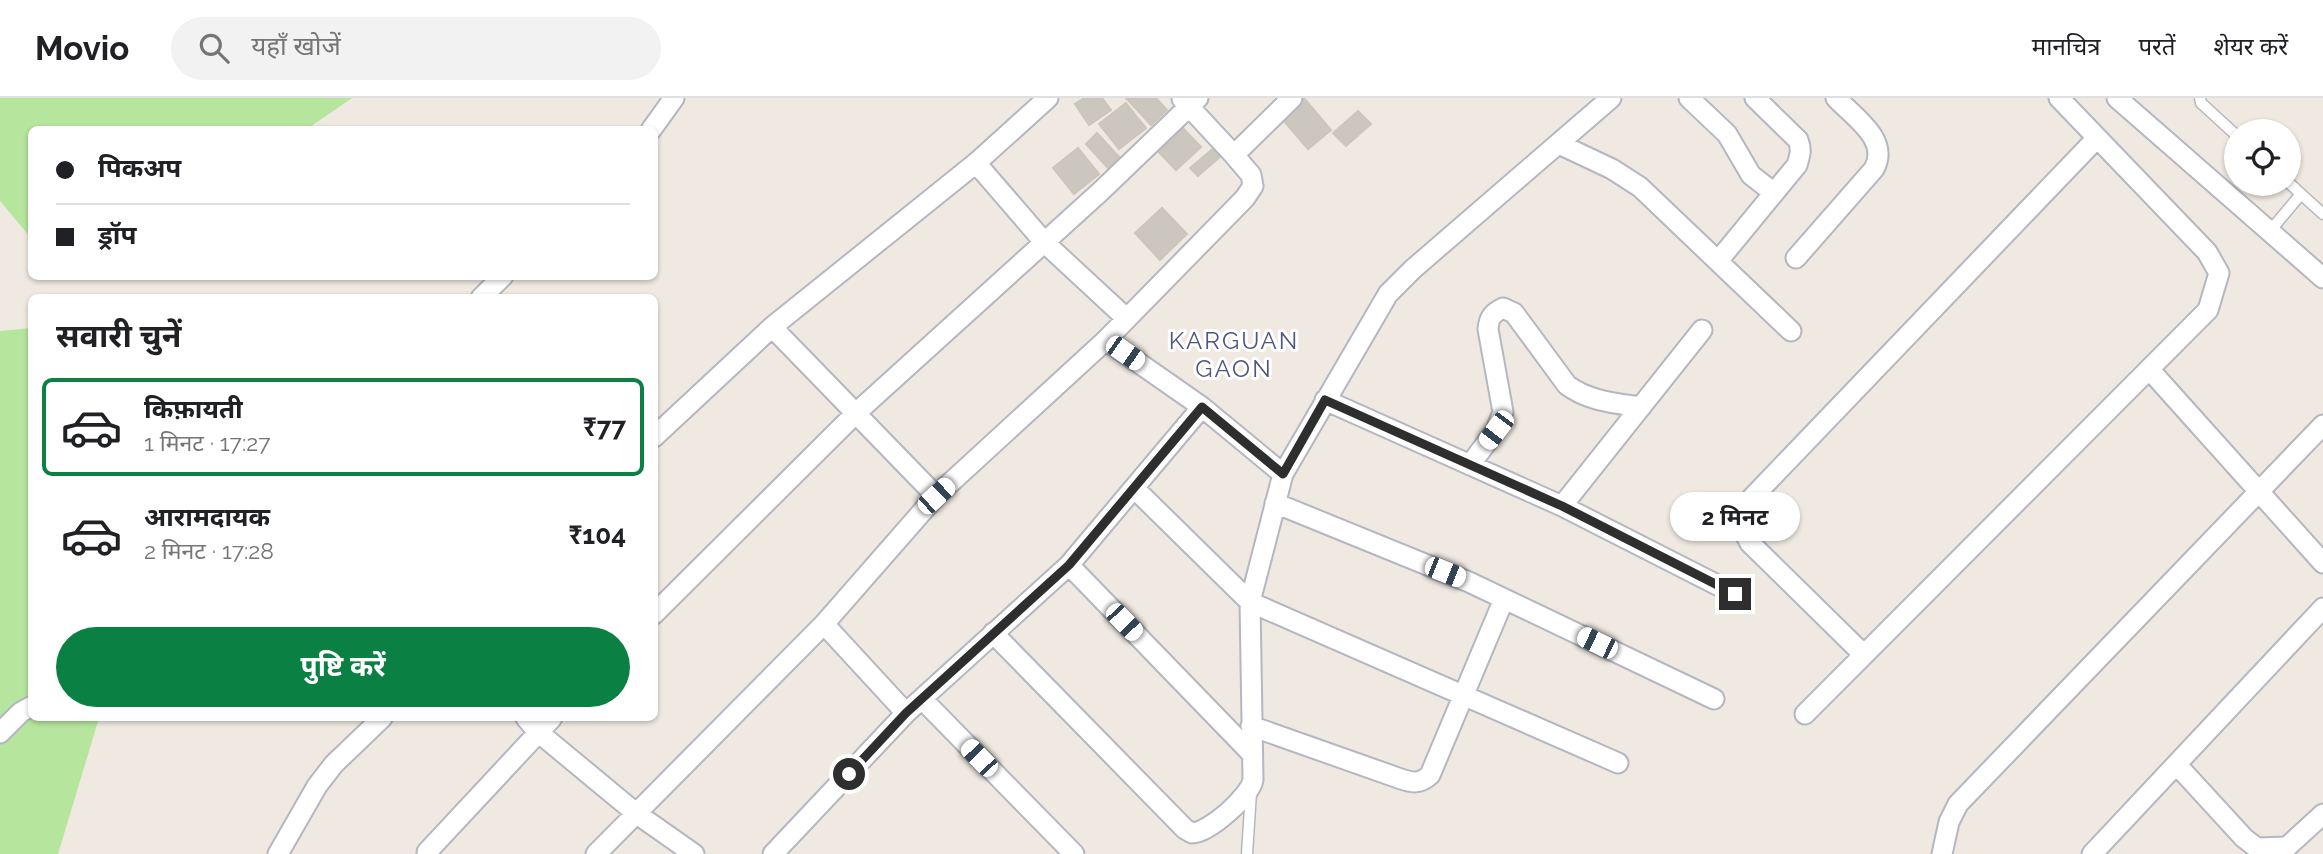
<!DOCTYPE html>
<html lang="hi">
<head>
<meta charset="utf-8">
<style>
	body { margin:0; font-family:Raleway,"Noto Sans Devanagari",sans-serif; background:#f2f2f2; color:#202124; height:100vh; display:flex; flex-direction:column; font-size:26px; white-space:nowrap }
	* { box-sizing:border-box; margin:0 }
	p { font-size:23px; color:#757577 }
	.icon { flex:none; width:38px; height:38px; fill:none; stroke:currentColor; stroke-width:2; stroke-linecap:round; stroke-linejoin:round }
	.map { position:relative; flex:1; overflow:hidden }
	.panel { position:absolute; left:28px; top:196px; width:630px; height:427px; display:flex; flex-direction:column; background:#fff; border-radius:10px; box-shadow:0 2px 5px #0004 }
	.panel>* { flex:none }
	.top-card { position:absolute; left:28px; top:28px; width:630px; height:154px; border-radius:10px; box-shadow:0 2px 5px #0004; display:grid; align-content:center; height:154px; padding:0 28px; background:#fff }
	.fabs { position:absolute; left:2224px; top:21px; display:grid; gap:14px }
	.fabs a { display:grid; place-items:center; width:77px; height:77px; border-radius:50%; background:#fff; box-shadow:0 2px 5px #0004; font-size:35px }
	.end { position:absolute; width:32px; height:32px; margin:-16px; border:9px solid #2e2e2e; background:#fff; box-shadow:0 0 0 4px #fff }
	.from { border-radius:50% }
	.bubble { position:absolute; height:49px; border-radius:24px; background:#fff; box-shadow:0 2px 5px #0004; font-size:23px; font-weight:700; line-height:49px; text-align:center }
	.car { position:absolute; width:21px; height:42px; margin:-21px -10px; border-radius:9px; box-shadow:0 0 5px 2px #0007; background:linear-gradient(#fff 24%,#345 0 40%,#fff 0 76%,#345 0 86%,#fff 0) }
	.top-card b { display:flex; align-items:center; gap:24px; height:66px; font-size:26px }
	.top-card b+b { border-top:2px solid #e0e0e0 }
	.top-card i { width:18px; height:18px; background:#202124 }
	ul { padding:0; list-style:none }
	li { display:flex; align-items:center; gap:21px; height:98px; margin:0 14px 10px; padding:0 14px; border:4px solid transparent; border-radius:10px }
	li div { flex:1 }
	li b { display:block; font-size:26px }
	li em { font-style:normal; font-weight:700 }
	li.on { border-color:#0b8043 }
	li>.icon { width:63px; height:63px; stroke-width:1.5 }
	h2 { padding:0 28px; font-size:32px; line-height:84px }
	.primary-button { display:flex; gap:14px; margin-top:auto; padding:14px 28px }
	.primary-button a { flex:1; height:80px; border-radius:42px; background:#0b8043; color:#fff; font-size:28px; font-weight:700; line-height:80px; text-align:center }
	header { display:flex; align-items:center; gap:42px; box-sizing:border-box; height:98px; padding:0 35px; background:#fff; border-bottom:2px solid #e0e0e0 }
	header strong { font-size:33px }
	nav { display:flex; gap:38px; margin-inline-start:auto; font-size:24px }
	.search { width:490px; height:63px; background:#f2f2f2; display:flex; align-items:center; gap:18px; box-sizing:border-box; padding:0 24px; border-radius:38px; color:#757577; font-size:26px }
	.map>svg:first-child { display:block }
	.green { fill:#b6e59e }
	.building { fill:#cbc7bf; stroke:#cbc5ba; stroke-width:2 }
	.lines { fill:none; stroke-linecap:round; stroke-linejoin:round }
	.service-casing { stroke:#b4b7c1; stroke-width:13 }
	.minor-casing { stroke:#b4b7c1; stroke-width:23 }
	.service { stroke:#fff; stroke-width:10 }
	.minor { stroke:#fff; stroke-width:19 }
	.route { stroke:#2e2e2e; stroke-width:9 }
	.labels { text-anchor:middle; dominant-baseline:central; stroke-width:6; stroke-linejoin:round; paint-order:stroke }
	.quarter-label { font-size:24px; letter-spacing:2px; fill:#4d5680; stroke:#fff }
</style>
</head>
<body>
<header>
<strong>Movio</strong>
<div class="search"><svg class="icon" aria-label="search" viewBox="0 0 24 24"><circle cx="10" cy="10" r="6"/><path d="M15 15l6 6"/></svg>यहाँ खोजें</div>
<nav><a>मानचित्र</a><a>परतें</a><a>शेयर करें</a></nav>
</header>
<div class="map">
<svg width="2323" height="756" viewBox="0 0 2323 756">
	<rect width="100%" height="100%" fill="#efe9e1"/>
	<path class="green" d="M 0,0 L 352,0 L 307,31 L 32,32 L 31,140 L 0,103 Z
		M 31,230 L 32,620 L 99,620 L 58,756 L 0,756 L 0,233 Z"/>
	<path class="building" d="M 1084,0 L 1102,0 L 1111,12 L 1089,27 L 1075,6 Z
		M 1126,0 L 1156,0 L 1167,12 L 1151,27 Z
		M 1297,0 L 1304,0 L 1331,32 L 1308,51 L 1278,16 Z
		M 1126,5 L 1146,30 L 1119,51 L 1099,26 Z
		M 1358,13 L 1371,26 L 1346,48 L 1333,35 Z
		M 1178,25 L 1201,49 L 1176,72 L 1153,48 Z
		M 1097,35 L 1120,60 L 1108,70 L 1086,46 Z
		M 1078,50 L 1099,76 L 1074,96 L 1053,70 Z
		M 1214,50 L 1221,58 L 1198,78 L 1190,70 Z
		M 1162,110 L 1187,136 L 1160,162 L 1135,135 Z"/>
	<g class="lines">
		<defs>
			<path id="service" d="M 2200,0 L 2201,5 L 2236,37
				M 2301,96 L 2323,116
				M 2270,133 L 2301,96 L 2289,85
				M 1247,756 L 1251,694"/>
			<path id="minor" d="M 1689,0 L 1727,36 L 1751,77 L 1774,95
				M 2117,0 L 2323,180
				M 1182,1 L 1234,57
				M 651,32 L 674,0
				M 1559,46 L 1612,71 L 1640,89 L 1791,233
				M 976,65 L 1045,145 L 1126,220
				M 1796,160 L 1874,71 C 1890,42 1855,20 1836,0
				M 1718,163 L 1797,67 C 1800,57 1802,52 1798,42 L 1755,0
				M 481,200 L 503,178
				M 772,229 L 936,398
				M 1106,242 L 1245,100 L 1253,88 L 1251,77 L 1234,57 L 1292,0
				M 2149,271 L 2323,465
				M 1325,302 L 1562,408 L 1702,232
				M 654,339 L 772,229 L 976,65 L 1048,0
				M 1470,367 L 1496,332 L 1503,314 L 1488,231 C 1489,219 1493,215 1503,210 L 1514,215 L 1567,287 C 1588,303 1615,305 1641,309
				M 1134,390 L 1250,504 L 1618,665
				M 1275,405 L 1469,484 L 1714,601
				M 1562,408 L 1735,496
				M 1069,467 L 1252,656
				M 654,516 L 856,315 L 1101,93 L 1198,0
				M 824,526 L 906,615
				M 993,535 L 1185,731 L 1192,735 C 1209,735 1250,698 1253,682 L 1250,504 L 1283,376 L 1388,196 L 1413,171 L 1611,0
				M 1863,556 L 1750,445 L 1742,430 L 1740,418 L 1747,405 L 2097,40
				M 923,602 L 1074,756
				M 1805,616 L 2208,212 L 2219,175 L 2207,154 L 2059,0
				M 526,620 L 538,634 L 637,716 L 694,756
				M 1251,628 L 1401,681 C 1413,685 1420,686 1430,677 L 1504,501
				M 0,635 L 21,614 L 32,608
				M 2177,667 L 2244,740 L 2257,750 L 2287,749 L 2323,716
				M 427,754 L 552,620
				M 278,756 L 317,688 L 334,666 L 382,620
				M 596,756 L 824,526 L 936,398 L 1106,242 L 1202,309 L 1283,376
				M 773,756 L 906,615 L 1069,467 L 1202,309
				M 1942,756 L 1949,724 L 1958,706 L 2323,327
				M 2092,756 L 2323,510"/>
		</defs>
		<use href="#service" class="service-casing"/>
		<use href="#minor" class="minor-casing"/>
		<use href="#service" class="service"/>
		<use href="#minor" class="minor"/>
	</g>
	<g class="lines">
		<path class="route" d="M 849,676 L 906,615 L 1069,467 L 1202,309 L 1283,376 L 1325,302 L 1562,408 L 1735,496"/>
	</g>
	<g class="labels">
		<g class="quarter-label">
			<text x="1234" y="242">KARGUAN<tspan x="1234" dy="28">GAON</tspan></text>
		</g>
	</g>
</svg>
<div class="fabs">
<a><svg class="icon" aria-label="locate" viewBox="0 0 24 24"><circle cx="12" cy="12" r="6"/><path d="M12 2v4M12 18v4M2 12h4M18 12h4"/></svg></a>
</div>
<i class="end from" style="left:849px;top:676px"></i>
<i class="end" style="left:1735px;top:496px"></i>
<div class="bubble" style="left:1670px;top:394px;width:130px">2 मिनट</div>
<i class="car" style="left:1125px;top:255px;rotate:125deg"></i>
<i class="car" style="left:1496px;top:332px;rotate:217deg"></i>
<i class="car" style="left:936px;top:398px;rotate:47deg"></i>
<i class="car" style="left:1445px;top:474px;rotate:112deg"></i>
<i class="car" style="left:1124px;top:524px;rotate:136deg"></i>
<i class="car" style="left:1597px;top:545px;rotate:296deg"></i>
<i class="car" style="left:979px;top:660px;rotate:316deg"></i>
<div class="top-card">
<b><i class="from"></i>पिकअप</b>
<b><i></i>ड्रॉप</b>
</div>
<section class="panel">
<h2>सवारी चुनें</h2>
<ul>
<li class="on"><svg class="icon" aria-label="car" viewBox="0 0 24 24"><path d="M5 17H2v-5l4-1 3-4h7l3 4 3 1v5h-3M9 17h6M6 11h13"/><circle cx="7" cy="17" r="2"/><circle cx="17" cy="17" r="2"/></svg><div><b>किफ़ायती</b><p>1 मिनट · 17:27</p></div><em>₹77</em></li>
<li><svg class="icon" aria-label="car" viewBox="0 0 24 24"><path d="M5 17H2v-5l4-1 3-4h7l3 4 3 1v5h-3M9 17h6M6 11h13"/><circle cx="7" cy="17" r="2"/><circle cx="17" cy="17" r="2"/></svg><div><b>आरामदायक</b><p>2 मिनट · 17:28</p></div><em>₹104</em></li>
</ul>
<div class="primary-button"><a>पुष्टि करें</a></div>
</section>
</div>
</body>
</html>
